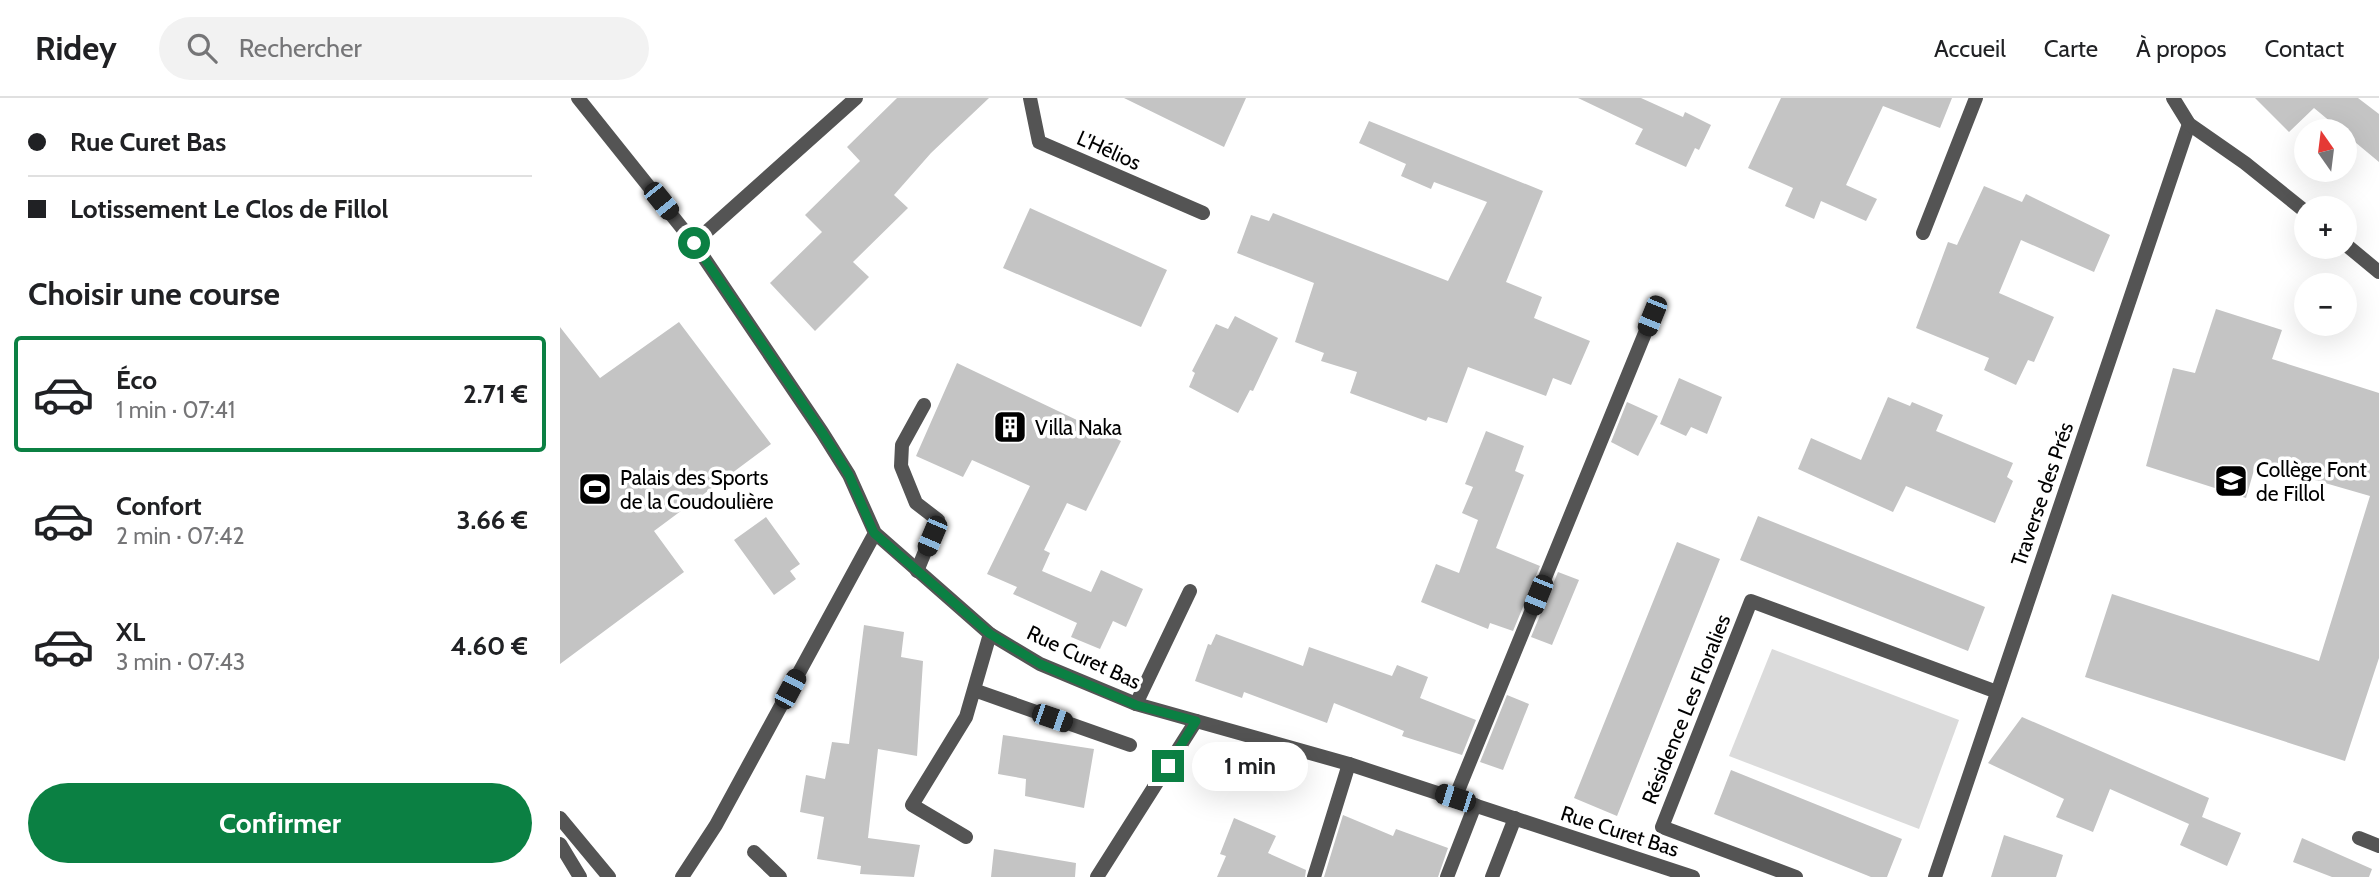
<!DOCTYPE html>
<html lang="fr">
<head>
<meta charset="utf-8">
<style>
	body { margin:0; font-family:Cabin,sans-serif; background:#f2f2f2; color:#202124; height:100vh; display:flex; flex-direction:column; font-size:26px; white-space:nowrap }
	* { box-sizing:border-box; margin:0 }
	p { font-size:23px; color:#757577 }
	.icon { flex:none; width:38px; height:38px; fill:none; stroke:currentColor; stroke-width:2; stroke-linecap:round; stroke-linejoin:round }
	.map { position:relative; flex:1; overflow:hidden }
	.side { display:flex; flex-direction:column; background:#fff; width:560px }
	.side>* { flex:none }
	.banner { display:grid; align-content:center; height:154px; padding:0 28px; background:#fff }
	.needle { width:46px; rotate:346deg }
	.tools { position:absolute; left:1734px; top:21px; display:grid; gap:14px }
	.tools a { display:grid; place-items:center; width:63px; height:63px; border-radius:50%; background:#fff; box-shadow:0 7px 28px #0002; font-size:35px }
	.end { position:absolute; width:32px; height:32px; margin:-16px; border:9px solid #0b8043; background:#fff; box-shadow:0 0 0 4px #fff }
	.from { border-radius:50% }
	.bubble { position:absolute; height:49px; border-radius:24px; background:#fff; box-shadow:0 7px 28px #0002; font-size:23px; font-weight:800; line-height:49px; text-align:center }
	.car { position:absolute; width:21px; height:42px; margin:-21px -10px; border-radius:9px; box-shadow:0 0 5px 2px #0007; background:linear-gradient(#222 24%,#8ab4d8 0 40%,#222 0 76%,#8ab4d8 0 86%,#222 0) }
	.banner b { display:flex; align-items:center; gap:24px; height:66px; font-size:26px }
	.banner b+b { border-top:2px solid #e0e0e0 }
	.banner i { width:18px; height:18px; background:#202124 }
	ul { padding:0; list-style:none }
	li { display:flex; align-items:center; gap:21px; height:116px; margin:0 14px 10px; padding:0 14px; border:4px solid transparent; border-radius:7px }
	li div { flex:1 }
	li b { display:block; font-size:26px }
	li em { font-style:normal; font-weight:800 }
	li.active { border-color:#0b8043 }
	li>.icon { width:63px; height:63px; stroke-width:1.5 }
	h2 { padding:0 28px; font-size:32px; line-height:84px }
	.action { display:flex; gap:14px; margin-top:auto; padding:14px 28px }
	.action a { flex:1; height:80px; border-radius:42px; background:#0b8043; color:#fff; font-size:28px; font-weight:800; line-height:80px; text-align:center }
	header { display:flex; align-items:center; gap:42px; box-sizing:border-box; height:98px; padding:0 35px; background:#fff; border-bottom:2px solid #e0e0e0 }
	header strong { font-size:33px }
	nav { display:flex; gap:38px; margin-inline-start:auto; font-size:24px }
	.search { width:490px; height:63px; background:#f2f2f2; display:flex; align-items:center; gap:18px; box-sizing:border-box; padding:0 24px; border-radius:38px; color:#757577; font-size:26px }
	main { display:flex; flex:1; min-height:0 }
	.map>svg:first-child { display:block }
	.green { fill:#dbdbdb }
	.building { fill:#c4c4c4 }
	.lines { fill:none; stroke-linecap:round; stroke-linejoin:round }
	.service { stroke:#545454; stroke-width:14 }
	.minor { stroke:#545454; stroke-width:14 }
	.tertiary { stroke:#545454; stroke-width:14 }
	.route { stroke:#0b8043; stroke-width:9 }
	.labels { text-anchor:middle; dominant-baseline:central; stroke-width:7; stroke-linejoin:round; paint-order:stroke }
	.street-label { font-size:21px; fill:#000; stroke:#fff }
	.poi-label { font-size:21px; fill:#000; stroke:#fff; text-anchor:start }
</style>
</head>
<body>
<header>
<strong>Ridey</strong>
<div class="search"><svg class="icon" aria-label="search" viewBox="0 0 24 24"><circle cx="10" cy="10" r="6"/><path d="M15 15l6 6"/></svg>Rechercher</div>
<nav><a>Accueil</a><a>Carte</a><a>À propos</a><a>Contact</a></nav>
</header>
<main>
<section class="side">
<div class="banner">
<b><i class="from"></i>Rue Curet Bas</b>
<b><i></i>Lotissement Le Clos de Fillol</b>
</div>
<h2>Choisir une course</h2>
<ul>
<li class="active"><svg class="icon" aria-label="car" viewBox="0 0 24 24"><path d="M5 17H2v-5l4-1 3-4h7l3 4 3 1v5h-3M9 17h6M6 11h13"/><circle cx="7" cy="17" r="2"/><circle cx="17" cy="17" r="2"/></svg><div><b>Éco</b><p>1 min · 07:41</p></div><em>2.71 €</em></li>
<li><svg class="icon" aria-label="car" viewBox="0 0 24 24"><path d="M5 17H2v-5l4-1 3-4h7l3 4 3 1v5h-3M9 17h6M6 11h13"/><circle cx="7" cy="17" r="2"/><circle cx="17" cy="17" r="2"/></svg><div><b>Confort</b><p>2 min · 07:42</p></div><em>3.66 €</em></li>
<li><svg class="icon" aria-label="car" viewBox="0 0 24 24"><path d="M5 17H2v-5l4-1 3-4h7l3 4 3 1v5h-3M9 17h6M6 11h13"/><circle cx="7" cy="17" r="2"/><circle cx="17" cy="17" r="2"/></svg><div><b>XL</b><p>3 min · 07:43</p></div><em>4.60 €</em></li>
</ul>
<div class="action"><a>Confirmer</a></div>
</section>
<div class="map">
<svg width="1819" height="779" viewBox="0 0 1819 779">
	<rect width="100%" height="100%" fill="#fff"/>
	<path class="green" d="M 1212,551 L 1399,622 L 1359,731 L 1169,658 Z"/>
	<path class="building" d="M 337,0 L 429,0 L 371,55 L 334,97 L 348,110 L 293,164 L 309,179 L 255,233 L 210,185 L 262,134 L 245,117 L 300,63 L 287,49 Z
		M 564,0 L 686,0 L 664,49 Z
		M 1018,0 L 1081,0 L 1123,19 L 1125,14 L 1151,27 L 1139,52 L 1135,50 L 1126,69 L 1075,46 L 1083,31 Z
		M 1221,0 L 1392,0 L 1380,30 L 1323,8 L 1286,87 L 1317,101 L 1306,123 L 1261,103 L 1254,121 L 1225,108 L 1233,90 L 1188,70 Z
		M 1695,0 L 1798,0 L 1819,16 L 1819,64 L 1754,10 L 1729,34 Z
		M 809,23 L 983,93 L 946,184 L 982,199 L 974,220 L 1030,243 L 1011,287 L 993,280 L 986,298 L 908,269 L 887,325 L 868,319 L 866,323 L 790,295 L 797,274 L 761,263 L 764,255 L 735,244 L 754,185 L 677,155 L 691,117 L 709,123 L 713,115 L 888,183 L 927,104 L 874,84 L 871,91 L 841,78 L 846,66 L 799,45 Z
		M 1424,88 L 1462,104 L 1466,96 L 1550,137 L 1534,174 L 1461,142 L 1439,195 L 1494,219 L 1474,264 L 1468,262 L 1456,287 L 1424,272 L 1429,260 L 1356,230 L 1388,144 L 1397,147 Z
		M 470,110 L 607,172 L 581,229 L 443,170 Z
		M 1656,211 L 1722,232 L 1712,261 L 1819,295 L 1819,560 L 1785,663 L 1525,579 L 1552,496 L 1759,563 L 1810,398 L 1696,365 L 1686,400 L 1586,368 L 1613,270 L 1635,275 Z
		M 675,218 L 718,240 L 693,293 L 690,292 L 678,315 L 629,289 L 635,275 L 632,273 L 656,226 L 668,231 Z
		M 119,224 L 211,346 L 94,433 L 124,474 L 0,566 L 0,229 L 40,280 Z
		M 397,265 L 561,343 L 526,413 L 507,405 L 484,452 L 490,455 L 482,473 L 531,494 L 541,472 L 583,491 L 566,529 L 553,523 L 540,551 L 511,539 L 517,525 L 453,496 L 457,489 L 427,476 L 470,388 L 412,362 L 403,379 L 356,358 Z
		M 1119,280 L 1162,299 L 1147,336 L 1131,329 L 1126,338 L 1100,326 Z
		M 1328,299 L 1350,308 L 1352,304 L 1383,317 L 1376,333 L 1453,365 L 1447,379 L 1453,383 L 1435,425 L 1346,388 L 1333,414 L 1238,371 L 1251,340 L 1301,362 Z
		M 1067,304 L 1098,318 L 1078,358 L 1051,344 Z
		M 926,333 L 964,348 L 955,373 L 964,377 L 936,450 L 980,468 L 953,533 L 930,525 L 928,531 L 861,504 L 876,466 L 899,475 L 918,422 L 902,415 L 913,389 L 905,386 Z
		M 1198,418 L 1425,509 L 1408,553 L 1180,462 Z
		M 206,419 L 240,466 L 230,473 L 236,481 L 214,497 L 174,442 Z
		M 1117,444 L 1160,461 L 1057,718 L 1014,700 Z
		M 998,474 L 1019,482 L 992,547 L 971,539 Z
		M 304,527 L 344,534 L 341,559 L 363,563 L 357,658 L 318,651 L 308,740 L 360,747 L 354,779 L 300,776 L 301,768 L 257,761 L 264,719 L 240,714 L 246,677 L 265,681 L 272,644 L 289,646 Z
		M 656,536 L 743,568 L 749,549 L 832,578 L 837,567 L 868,579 L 860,600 L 916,622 L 902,657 L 842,638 L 844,633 L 774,605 L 767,625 L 684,594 L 682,600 L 635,583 L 648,546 L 651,547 Z
		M 947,597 L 969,606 L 943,672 L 920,664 Z
		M 1462,619 L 1649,700 L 1642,719 L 1681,735 L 1667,768 L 1620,747 L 1629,726 L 1550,691 L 1533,734 L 1496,719 L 1504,701 L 1428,665 Z
		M 443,637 L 534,651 L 524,710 L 465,698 L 466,681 L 438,676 Z
		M 1171,672 L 1342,741 L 1327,779 L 1311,779 L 1154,716 Z
		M 783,717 L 833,738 L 836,731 L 888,750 L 878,779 L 764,779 Z
		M 674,720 L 716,738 L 708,755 L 746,772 L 745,779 L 657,779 L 666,758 L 660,756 Z
		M 1444,737 L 1503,757 L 1496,779 L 1431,779 Z
		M 1742,740 L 1812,771 L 1809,779 L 1772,779 L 1733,764 Z
		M 434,751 L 516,765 L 515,779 L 431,779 Z"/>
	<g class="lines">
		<path class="service" d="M 470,0 L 479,44 L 643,115
			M 1363,135 L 1416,0
			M 134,145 L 296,0
			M 357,473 L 378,422 L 356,405 L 341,368 L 342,347 L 364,307
			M 414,592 L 570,647
			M 576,606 L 630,493
			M 895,700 L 1092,218
			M 406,739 L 352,707 L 406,619 L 430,536
			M 1799,740 L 1819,748
			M 194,754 L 220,779
			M 537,779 L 636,623
			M 754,779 L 789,666
			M 887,779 L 915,707
			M 932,779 L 955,720
			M 1236,779 L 1102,729 L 1191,503 L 1437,594"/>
		<path class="minor" d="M 18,0 L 134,145 L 262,334 L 289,377 L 315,435 L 430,536 L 480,566 L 576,606 L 789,666 L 1133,779
			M 122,779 L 156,727 L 315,435
			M 1375,779 L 1629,26"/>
		<path class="tertiary" d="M 1613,0 L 1629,26 L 1685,65 L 1746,114
			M 1785,146 L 1819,174
			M 0,720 L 49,779
			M 0,746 L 20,779"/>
	</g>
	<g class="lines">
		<path class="route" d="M 134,145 L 262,334 L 289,377 L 314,435 L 430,536 L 480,566 L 576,607 L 636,623 L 608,668"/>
	</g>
	<defs>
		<symbol id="building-square" viewBox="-11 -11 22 22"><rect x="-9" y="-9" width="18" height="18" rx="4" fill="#000" stroke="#fff"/><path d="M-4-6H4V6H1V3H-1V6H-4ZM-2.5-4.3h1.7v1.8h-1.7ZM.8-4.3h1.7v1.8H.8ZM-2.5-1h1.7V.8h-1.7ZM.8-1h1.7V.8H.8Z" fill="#fff"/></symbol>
		<symbol id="school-square" viewBox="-11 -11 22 22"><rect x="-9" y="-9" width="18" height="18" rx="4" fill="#000" stroke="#fff"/><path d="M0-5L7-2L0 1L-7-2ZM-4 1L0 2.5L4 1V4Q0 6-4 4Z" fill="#fff"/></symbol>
		<symbol id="stadium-square" viewBox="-11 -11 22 22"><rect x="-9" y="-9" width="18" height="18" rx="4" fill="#000" stroke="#fff"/><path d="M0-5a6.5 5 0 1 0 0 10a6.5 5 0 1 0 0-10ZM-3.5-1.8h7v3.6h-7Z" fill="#fff"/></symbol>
	</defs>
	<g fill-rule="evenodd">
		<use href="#building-square" x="431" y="310" width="38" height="38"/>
		<use href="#school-square" x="1652" y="364" width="38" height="38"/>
		<use href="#stadium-square" x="16" y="372" width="38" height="38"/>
	</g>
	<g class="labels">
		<g class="street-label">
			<text transform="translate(549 52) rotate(24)">L'Hélios</text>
			<text transform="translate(1482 396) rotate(-71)">Traverse des Prés</text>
			<text transform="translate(524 559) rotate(25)">Rue Curet Bas</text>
			<text transform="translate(1126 611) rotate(-68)">Résidence Les Floralies</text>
			<text transform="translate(1060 733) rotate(18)">Rue Curet Bas</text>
		</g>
		<g class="poi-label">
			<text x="475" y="329">Villa Naka</text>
			<text x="1696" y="371">Collège Font<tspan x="1696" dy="24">de Fillol</tspan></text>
			<text x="60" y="379">Palais des Sports<tspan x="60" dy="24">de la Coudoulière</tspan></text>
		</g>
	</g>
</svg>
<div class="tools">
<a><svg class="needle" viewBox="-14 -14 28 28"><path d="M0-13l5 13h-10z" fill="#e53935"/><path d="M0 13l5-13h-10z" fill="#757577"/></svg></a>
<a>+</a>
<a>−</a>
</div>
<i class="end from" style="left:134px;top:145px"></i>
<i class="end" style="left:608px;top:668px"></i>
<div class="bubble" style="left:632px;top:644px;width:116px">1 min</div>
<i class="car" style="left:101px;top:103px;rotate:141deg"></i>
<i class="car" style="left:1092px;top:218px;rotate:202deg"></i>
<i class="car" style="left:372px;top:438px;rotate:203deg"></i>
<i class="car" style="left:978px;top:497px;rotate:202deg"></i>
<i class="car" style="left:230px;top:591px;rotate:28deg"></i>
<i class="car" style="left:492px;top:620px;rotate:109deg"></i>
<i class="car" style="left:895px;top:700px;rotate:288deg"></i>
</div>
</main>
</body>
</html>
